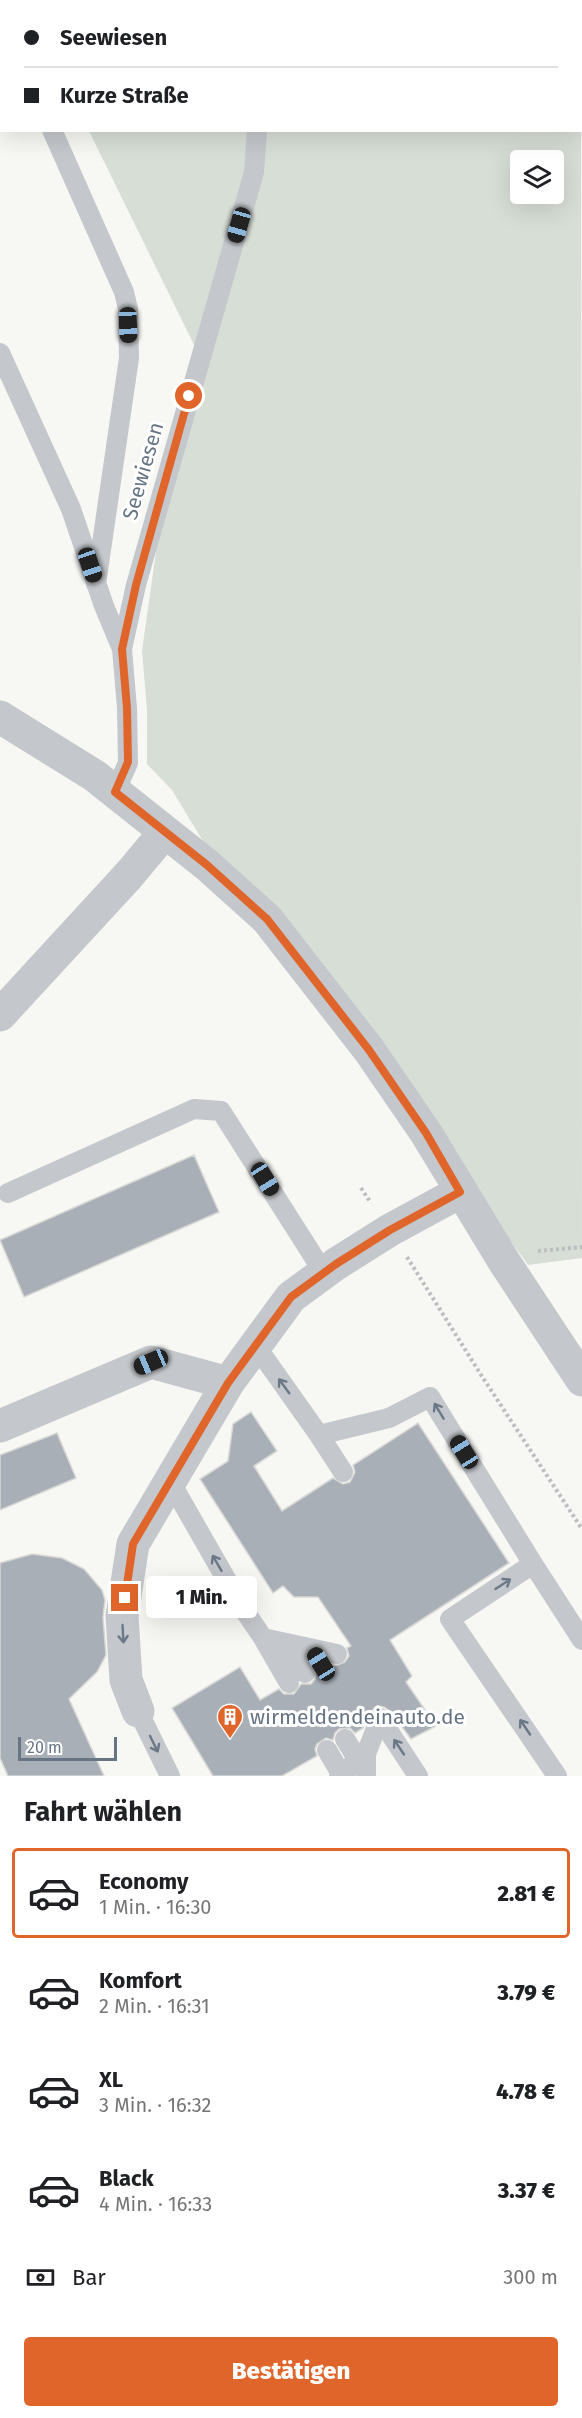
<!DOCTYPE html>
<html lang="de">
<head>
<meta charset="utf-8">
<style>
	body { margin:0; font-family:"Fira Sans",sans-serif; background:#f6f6f6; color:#202124; height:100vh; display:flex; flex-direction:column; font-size:22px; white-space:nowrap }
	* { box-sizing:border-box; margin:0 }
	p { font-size:20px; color:#757577 }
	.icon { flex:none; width:33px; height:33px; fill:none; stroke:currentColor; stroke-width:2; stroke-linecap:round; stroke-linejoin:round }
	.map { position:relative; height:1776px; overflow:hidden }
	.side { display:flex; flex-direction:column; background:#fff; flex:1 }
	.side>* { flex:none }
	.hud { position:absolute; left:0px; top:0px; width:582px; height:132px; box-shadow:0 6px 24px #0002; display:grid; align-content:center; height:132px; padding:0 24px; background:#fff }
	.buttons { position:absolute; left:510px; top:150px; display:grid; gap:12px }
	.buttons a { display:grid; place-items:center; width:54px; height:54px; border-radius:6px; background:#fff; box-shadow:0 6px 24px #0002; font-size:30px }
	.scale { position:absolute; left:18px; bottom:15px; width:99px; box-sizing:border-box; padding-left:6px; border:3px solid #667484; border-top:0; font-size:16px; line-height:21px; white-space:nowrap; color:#667484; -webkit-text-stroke:4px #fff; paint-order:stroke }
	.end { position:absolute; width:27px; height:27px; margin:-14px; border:8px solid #e0652b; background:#fff; box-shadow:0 0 0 3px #fff }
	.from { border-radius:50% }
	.bubble { position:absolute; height:42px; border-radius:6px; background:#fff; box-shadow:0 6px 24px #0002; font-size:20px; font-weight:800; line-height:42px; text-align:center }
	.car { position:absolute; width:18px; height:36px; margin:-18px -9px; border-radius:8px; box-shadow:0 0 4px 2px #0007; background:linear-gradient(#222 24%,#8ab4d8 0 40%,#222 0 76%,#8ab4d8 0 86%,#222 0) }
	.hud b { display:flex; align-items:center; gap:21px; height:57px; font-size:22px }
	.hud b+b { border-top:2px solid #e0e0e0 }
	.hud i { width:15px; height:15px; background:#202124 }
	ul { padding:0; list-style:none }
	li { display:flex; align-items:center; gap:18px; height:90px; margin:0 12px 9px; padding:0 12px; border:3px solid transparent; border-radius:6px }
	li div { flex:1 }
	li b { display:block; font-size:22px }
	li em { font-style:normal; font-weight:800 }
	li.on { border-color:#e0652b }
	li>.icon { width:54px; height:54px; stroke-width:1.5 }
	h2 { padding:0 24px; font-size:27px; line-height:72px }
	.pay { display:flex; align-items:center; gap:15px; height:66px; padding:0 24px; font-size:22px }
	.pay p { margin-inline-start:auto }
	.action { display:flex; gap:12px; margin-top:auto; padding:12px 24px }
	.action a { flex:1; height:69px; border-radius:6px; background:#e0652b; color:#fff; font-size:24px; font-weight:800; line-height:69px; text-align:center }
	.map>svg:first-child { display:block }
	.green { fill:#d7ded5; fill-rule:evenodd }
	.building { fill:#a8afb6; stroke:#d8d8d6; stroke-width:1.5 }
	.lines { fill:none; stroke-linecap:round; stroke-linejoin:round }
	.path { stroke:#bcbec0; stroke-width:4; stroke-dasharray:3 3; stroke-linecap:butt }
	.service { stroke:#c4c7cb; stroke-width:20 }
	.minor { stroke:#c4c7cb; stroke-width:33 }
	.oneway { stroke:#6b7888 }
	.route { stroke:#e0652b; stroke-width:8 }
	.labels { text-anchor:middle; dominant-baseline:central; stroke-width:6; stroke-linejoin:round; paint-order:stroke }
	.street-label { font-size:21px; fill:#667484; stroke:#fff }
	.poi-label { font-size:21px; fill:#667484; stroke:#fff; text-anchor:start }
</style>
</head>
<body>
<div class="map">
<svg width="582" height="1776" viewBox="0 0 582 1776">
	<rect width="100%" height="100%" fill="#f7f7f4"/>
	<path class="green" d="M 25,0 L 567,0 L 568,1 L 25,2 Z
		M 581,33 L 582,1258 L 528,1265 L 479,1197 L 212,856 L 172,790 L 147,764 L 147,710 L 142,651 L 167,474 L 200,357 L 89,131 L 580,130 ZM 520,160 L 554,160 L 554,194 L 520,194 Z"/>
	<path class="building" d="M 194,1155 L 219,1212 L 24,1297 L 0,1240 Z
		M 251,1412 L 277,1451 L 254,1466 L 282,1511 L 333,1478 L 343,1484 L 350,1482 L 355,1472 L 353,1465 L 418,1423 L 509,1563 L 390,1640 L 412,1676 L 406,1682 L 436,1726 L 411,1739 L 391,1712 L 384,1707 L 378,1706 L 370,1712 L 363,1728 L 355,1733 L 350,1728 L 339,1729 L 335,1733 L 333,1740 L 326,1738 L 317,1744 L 315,1749 L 317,1756 L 282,1776 L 213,1776 L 172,1708 L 240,1667 L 260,1700 L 279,1689 L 284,1694 L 294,1694 L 301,1684 L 311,1684 L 315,1679 L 315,1667 L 322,1663 L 335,1666 L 345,1662 L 349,1656 L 347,1648 L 351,1646 L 318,1597 L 294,1597 L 283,1586 L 273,1593 L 200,1479 L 228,1461 L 233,1424 Z
		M 57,1433 L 76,1478 L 0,1510 L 0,1455 Z
		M 32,1554 L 62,1558 L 84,1569 L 102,1590 L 105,1600 L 103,1617 L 106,1655 L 97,1672 L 69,1699 L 104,1776 L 8,1776 L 0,1758 L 0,1563 Z"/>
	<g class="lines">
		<path class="path" d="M 559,0 L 560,2
			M 580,55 L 582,59
			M 361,1188 L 371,1203
			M 538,1251 L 582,1247
			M 407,1257 L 483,1378 L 582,1529"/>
		<path class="service" d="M 222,0 L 223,2
			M 0,12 L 2,16
			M 52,130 L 124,292 L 128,309 L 129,358 L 96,584
			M 0,353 L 71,509 L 104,606 L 122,649
			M 115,792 L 128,763 L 127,708 L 122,649 L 136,585 L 254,172 L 257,130
			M 8,1193 L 194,1109 L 221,1111 L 324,1273
			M 256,1346 L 319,1435 L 389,1418 L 430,1397 L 533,1564 L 450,1619 L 557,1776
			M 319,1435 L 343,1472
			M 170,1481 L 242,1607 L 263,1638 L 337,1654
			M 533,1564 L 582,1640
			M 263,1638 L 289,1683
			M 287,1643 L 305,1673
			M 138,1711 L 170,1776
			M 380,1718 L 418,1776
			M 345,1739 L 358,1760
			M 327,1750 L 341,1774
			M 339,1776 L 366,1754
			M 366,1776 L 366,1754 L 380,1718"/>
		<path class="minor" d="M 0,717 L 95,776 L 207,865 L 267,919 L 369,1050 L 426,1133 L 505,1263 L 582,1380
			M 0,1015 L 128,876 L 165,832
			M 0,1426 L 151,1362 L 228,1383
			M 138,1711 L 126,1680 L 122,1616 L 133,1544 L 228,1383 L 291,1297 L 336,1264 L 390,1230 L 460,1192"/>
	</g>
	<defs><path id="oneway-shaft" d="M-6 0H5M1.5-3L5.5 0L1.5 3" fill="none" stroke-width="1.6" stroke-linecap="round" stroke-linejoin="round" transform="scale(1.5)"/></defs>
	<g class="oneway">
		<use href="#oneway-shaft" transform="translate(284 1386) rotate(-126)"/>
		<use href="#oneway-shaft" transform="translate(439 1411) rotate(-121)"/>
		<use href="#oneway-shaft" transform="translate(217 1563) rotate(-120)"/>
		<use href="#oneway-shaft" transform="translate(503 1584) rotate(-33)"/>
		<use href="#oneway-shaft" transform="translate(123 1634) rotate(87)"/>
		<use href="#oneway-shaft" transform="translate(525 1727) rotate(-124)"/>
		<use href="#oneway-shaft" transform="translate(154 1744) rotate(64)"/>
		<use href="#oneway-shaft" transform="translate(399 1747) rotate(-124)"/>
	</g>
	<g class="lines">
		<path class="route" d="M 125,1598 L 133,1544 L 228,1383 L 291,1297 L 336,1264 L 390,1230 L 460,1192 L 426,1133 L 369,1050 L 267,919 L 207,865 L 115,792 L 128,762 L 127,708 L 122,649 L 136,585 L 189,396"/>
	</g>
	<defs>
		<symbol id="building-pin" viewBox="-11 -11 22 30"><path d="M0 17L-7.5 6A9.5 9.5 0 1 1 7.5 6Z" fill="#e0652b" stroke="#fff"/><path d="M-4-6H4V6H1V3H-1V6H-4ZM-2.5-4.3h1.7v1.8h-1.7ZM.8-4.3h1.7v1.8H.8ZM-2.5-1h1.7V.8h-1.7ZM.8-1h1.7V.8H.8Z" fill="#fff"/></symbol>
	</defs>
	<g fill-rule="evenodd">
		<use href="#building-pin" x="215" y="1702" width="30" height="40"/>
	</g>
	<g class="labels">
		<g class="street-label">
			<text transform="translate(143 471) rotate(-74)">Seewiesen</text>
		</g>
		<g class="poi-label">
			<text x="250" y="1717">wirmeldendeinauto.de</text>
		</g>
	</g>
</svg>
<div class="buttons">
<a><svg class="icon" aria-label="layers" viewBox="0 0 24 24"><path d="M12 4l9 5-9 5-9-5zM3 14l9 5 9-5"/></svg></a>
</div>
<div class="scale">20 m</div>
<i class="end from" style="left:189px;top:396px"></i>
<i class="end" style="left:125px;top:1598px"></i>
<div class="bubble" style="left:146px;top:1576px;width:111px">1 Min.</div>
<i class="car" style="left:239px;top:225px;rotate:196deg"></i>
<i class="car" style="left:128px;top:325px;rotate:178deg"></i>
<i class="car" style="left:90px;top:565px;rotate:161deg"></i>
<i class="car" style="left:265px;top:1179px;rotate:148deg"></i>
<i class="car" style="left:151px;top:1362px;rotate:247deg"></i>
<i class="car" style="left:464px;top:1452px;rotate:328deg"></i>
<i class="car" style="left:321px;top:1664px;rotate:328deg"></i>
<div class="hud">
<b><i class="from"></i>Seewiesen</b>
<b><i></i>Kurze Straße</b>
</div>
</div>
<section class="side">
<h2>Fahrt wählen</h2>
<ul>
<li class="on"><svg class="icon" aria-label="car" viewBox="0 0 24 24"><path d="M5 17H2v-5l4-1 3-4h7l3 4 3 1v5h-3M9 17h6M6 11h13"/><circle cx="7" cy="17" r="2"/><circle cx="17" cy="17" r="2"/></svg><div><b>Economy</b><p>1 Min. · 16:30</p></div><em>2.81 €</em></li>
<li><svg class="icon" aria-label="car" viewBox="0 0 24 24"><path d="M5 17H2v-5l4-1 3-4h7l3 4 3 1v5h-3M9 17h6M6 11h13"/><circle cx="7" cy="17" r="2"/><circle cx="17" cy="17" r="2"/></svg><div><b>Komfort</b><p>2 Min. · 16:31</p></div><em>3.79 €</em></li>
<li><svg class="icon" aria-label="car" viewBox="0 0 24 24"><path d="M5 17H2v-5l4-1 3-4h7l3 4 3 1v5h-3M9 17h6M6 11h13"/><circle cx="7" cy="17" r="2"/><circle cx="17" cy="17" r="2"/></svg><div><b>XL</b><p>3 Min. · 16:32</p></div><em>4.78 €</em></li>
<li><svg class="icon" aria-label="car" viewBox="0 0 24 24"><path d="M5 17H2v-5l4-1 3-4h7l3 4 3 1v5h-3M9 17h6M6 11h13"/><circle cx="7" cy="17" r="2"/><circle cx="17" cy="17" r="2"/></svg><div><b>Black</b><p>4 Min. · 16:33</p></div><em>3.37 €</em></li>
</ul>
<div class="pay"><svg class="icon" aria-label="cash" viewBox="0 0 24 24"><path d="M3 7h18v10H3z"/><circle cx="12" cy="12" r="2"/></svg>Bar<p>300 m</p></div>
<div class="action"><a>Bestätigen</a></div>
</section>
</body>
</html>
